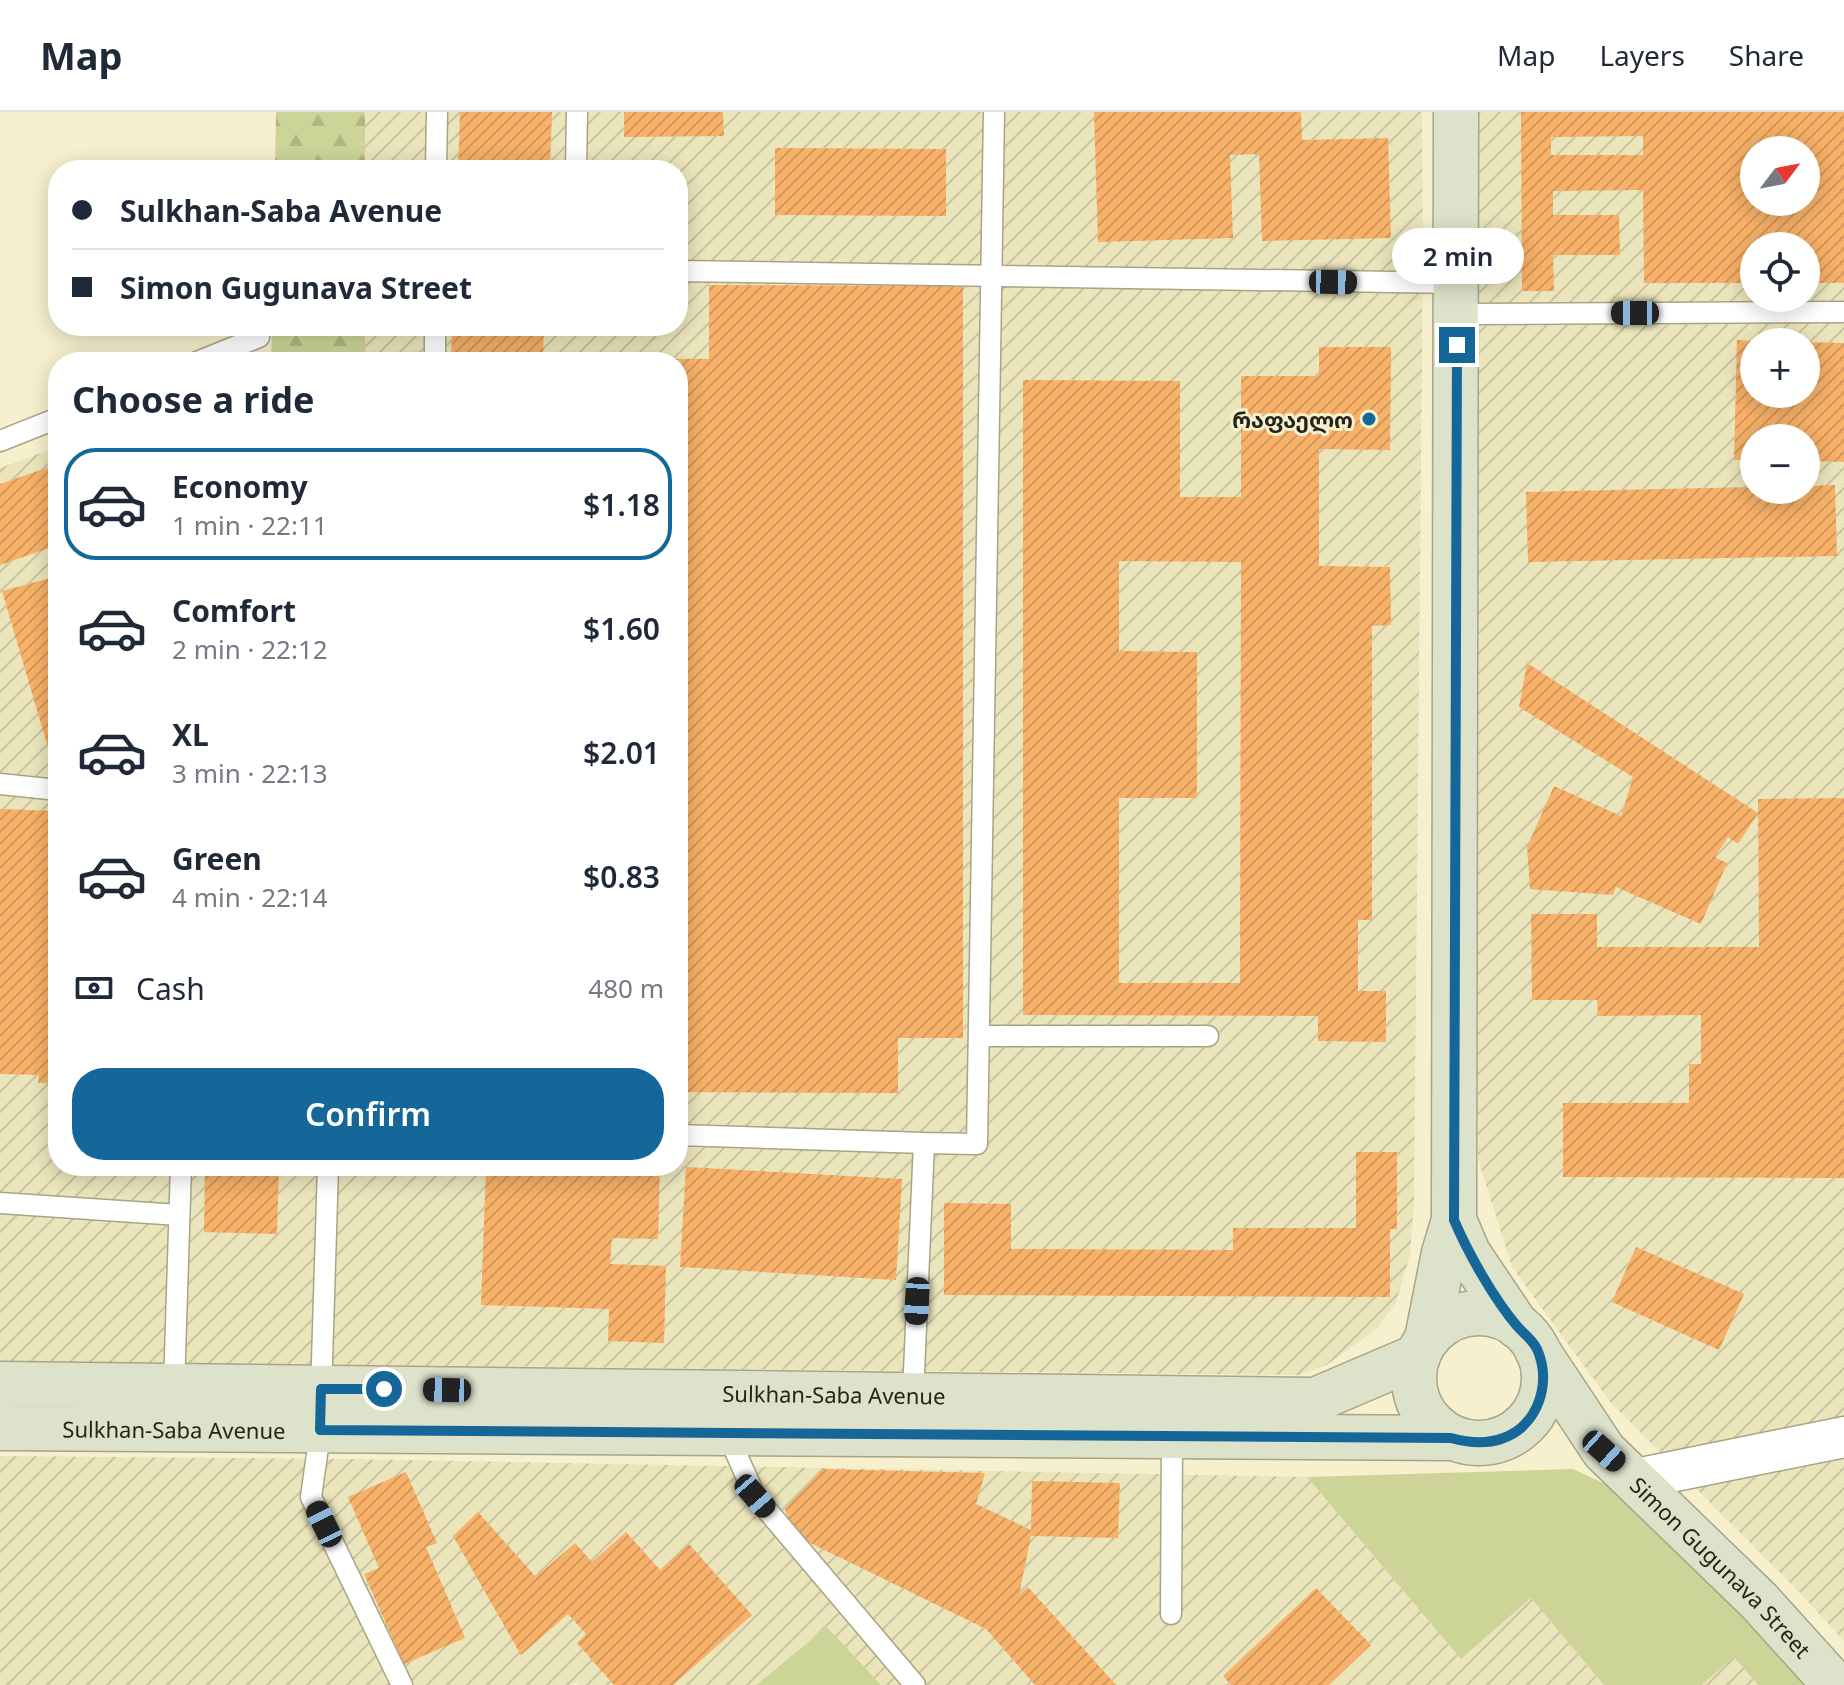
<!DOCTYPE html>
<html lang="en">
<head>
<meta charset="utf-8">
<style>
	body { margin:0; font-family:"Noto Sans","Noto Sans Georgian",sans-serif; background:#f2f2f3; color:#1f2937; height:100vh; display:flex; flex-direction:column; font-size:30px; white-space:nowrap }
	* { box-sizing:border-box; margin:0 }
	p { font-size:26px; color:#747a83 }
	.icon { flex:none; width:44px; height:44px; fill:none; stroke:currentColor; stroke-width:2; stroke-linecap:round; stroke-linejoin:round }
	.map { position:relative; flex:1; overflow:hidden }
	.drawer { position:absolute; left:48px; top:240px; width:640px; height:824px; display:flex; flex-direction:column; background:#fff; border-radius:32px; box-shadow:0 4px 20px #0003 }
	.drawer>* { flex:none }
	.top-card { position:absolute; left:48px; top:48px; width:640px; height:176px; border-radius:32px; box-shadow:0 4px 20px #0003; display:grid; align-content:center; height:176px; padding:0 24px; background:#fff }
	.needle { width:52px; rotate:58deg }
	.controls { position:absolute; left:1740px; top:24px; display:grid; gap:16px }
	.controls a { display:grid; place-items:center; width:80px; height:80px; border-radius:50%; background:#fff; box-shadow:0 4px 20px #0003; font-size:40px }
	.end { position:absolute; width:36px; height:36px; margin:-18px; border:10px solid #146798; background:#fff; box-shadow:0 0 0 4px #fff }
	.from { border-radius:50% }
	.bubble { position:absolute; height:56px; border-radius:28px; background:#fff; box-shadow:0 4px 20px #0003; font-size:26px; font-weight:600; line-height:56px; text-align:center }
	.car { position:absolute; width:24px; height:48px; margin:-24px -12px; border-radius:10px; box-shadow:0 0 6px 2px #0007; background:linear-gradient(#222 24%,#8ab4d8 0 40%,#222 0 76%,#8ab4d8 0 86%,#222 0) }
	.top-card b { display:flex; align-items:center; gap:28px; height:76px; font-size:30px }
	.top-card b+b { border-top:2px solid #e0e1e3 }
	.top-card i { width:20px; height:20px; background:#1f2937 }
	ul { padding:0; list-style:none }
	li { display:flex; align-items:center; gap:24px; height:112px; margin:0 16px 12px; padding:0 8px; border:4px solid transparent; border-radius:32px }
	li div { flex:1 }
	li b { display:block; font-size:30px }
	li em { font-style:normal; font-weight:600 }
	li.on { border-color:#146798 }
	li>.icon { width:72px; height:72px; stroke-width:1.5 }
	h2 { padding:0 24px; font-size:36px; line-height:96px }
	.pay { display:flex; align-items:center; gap:20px; height:88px; padding:0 24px; font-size:30px }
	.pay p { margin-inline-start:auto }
	.primary-button { display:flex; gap:16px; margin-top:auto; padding:16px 24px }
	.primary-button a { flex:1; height:92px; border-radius:32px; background:#146798; color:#fff; font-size:32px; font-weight:600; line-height:92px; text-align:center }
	header { display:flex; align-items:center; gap:48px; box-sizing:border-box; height:112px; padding:0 40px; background:#fff; border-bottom:2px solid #e0e1e3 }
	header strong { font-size:38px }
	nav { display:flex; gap:44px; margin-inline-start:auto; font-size:28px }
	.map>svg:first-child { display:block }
	.industrial { fill:url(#industrial-furrows); fill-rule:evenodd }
	.grass { fill:#ccd597 }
	.forest { fill:url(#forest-firs) }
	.building { fill:url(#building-hatch); fill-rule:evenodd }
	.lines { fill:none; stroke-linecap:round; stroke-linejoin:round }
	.lane-casing { stroke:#a9a484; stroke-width:23 }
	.street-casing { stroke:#a9a484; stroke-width:43 }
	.secondary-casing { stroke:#a9a484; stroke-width:47 }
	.lane { stroke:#fff; stroke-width:20 }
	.street { stroke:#fff; stroke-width:40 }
	.secondary { stroke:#dde2cb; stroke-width:44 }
	.route { stroke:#146798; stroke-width:10 }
	.poi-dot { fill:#146798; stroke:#f6f0cf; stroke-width:3 }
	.labels { text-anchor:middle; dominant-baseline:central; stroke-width:6; stroke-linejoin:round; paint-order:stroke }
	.poi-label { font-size:22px; font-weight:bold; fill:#272519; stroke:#f6f0cf; text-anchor:end }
	.street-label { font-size:22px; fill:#272519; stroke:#f6f0cf }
</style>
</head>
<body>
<header>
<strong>Map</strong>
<nav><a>Map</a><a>Layers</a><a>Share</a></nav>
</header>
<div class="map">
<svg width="1844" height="1573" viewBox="0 0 1844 1573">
	<defs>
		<pattern id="industrial-furrows" width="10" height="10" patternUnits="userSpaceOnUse" patternTransform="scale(2)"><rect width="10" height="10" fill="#ebe5bc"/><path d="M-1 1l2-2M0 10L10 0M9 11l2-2" fill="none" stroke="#cac4a1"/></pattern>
		<pattern id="forest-firs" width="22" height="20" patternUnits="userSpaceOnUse" patternTransform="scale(2)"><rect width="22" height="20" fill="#ccd597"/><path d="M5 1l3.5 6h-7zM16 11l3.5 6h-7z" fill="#afb782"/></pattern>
		<pattern id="building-hatch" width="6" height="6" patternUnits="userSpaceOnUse" patternTransform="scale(2)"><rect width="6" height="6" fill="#f7b168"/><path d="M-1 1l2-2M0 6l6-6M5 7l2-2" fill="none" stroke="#d4985a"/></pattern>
	</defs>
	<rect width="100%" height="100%" fill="#f6f0cf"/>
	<path class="industrial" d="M 365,0 L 1422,0 L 1423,142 L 1414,1092 L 1410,1143 L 1396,1191 L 1377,1217 L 1325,1254 L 1300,1263 L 0,1249 L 0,356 L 58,335 L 58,1054 L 678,1054 L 678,250 L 365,250 L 365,214 L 678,214 L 678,58 L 365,58 Z
		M 1477,0 L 1844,0 L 1844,1529 L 1803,1484 L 1611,1291 L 1512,1155 L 1478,1047 ZM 1754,38 L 1806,38 L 1806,90 L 1754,90 ZM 1754,134 L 1806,134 L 1806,186 L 1754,186 ZM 1754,230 L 1806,230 L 1806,282 L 1754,282 ZM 1754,326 L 1806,326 L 1806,378 L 1754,378 Z
		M 0,1344 L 345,1347 L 1307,1365 L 1461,1547 L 1531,1486 L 1604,1573 L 881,1573 L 827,1515 L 756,1573 L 580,1573 L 577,1570 L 570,1573 L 0,1573 Z
		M 1734,1545 L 1758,1573 L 1702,1573 Z"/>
	<path class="grass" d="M 1573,1357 L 1618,1378 L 1812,1573 L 1758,1573 L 1734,1545 L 1702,1573 L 1604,1573 L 1531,1486 L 1461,1547 L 1307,1365 Z
		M 827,1515 L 881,1573 L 756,1573 Z"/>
	<path class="forest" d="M 276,0 L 365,0 L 365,58 L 275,58 Z
		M 272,214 L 365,214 L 365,250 L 271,250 Z"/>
	<path class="building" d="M 460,0 L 552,0 L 550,58 L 458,58 Z
		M 624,0 L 723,0 L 724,24 L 624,25 Z
		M 1094,0 L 1301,0 L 1302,28 L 1388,26 L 1391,126 L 1262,129 L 1259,42 L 1230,43 L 1233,126 L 1098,130 Z
		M 1521,0 L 1844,0 L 1844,171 L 1806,171 L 1806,134 L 1754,134 L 1754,171 L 1644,171 L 1643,78 L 1553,79 L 1553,103 L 1619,103 L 1620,143 L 1553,143 L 1554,179 L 1522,179 ZM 1643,24 L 1643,43 L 1551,43 L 1551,25 ZM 1754,38 L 1806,38 L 1806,90 L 1754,90 Z
		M 775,36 L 946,37 L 946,104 L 775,103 Z
		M 709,173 L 963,174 L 963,926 L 898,926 L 898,981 L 678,980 L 678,250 L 569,250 L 569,246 L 709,247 Z
		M 452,214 L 544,214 L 543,250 L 451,250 Z
		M 1737,228 L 1754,229 L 1754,282 L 1806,282 L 1806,230 L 1844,231 L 1844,350 L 1806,349 L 1806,326 L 1754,326 L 1754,348 L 1734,348 Z
		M 1319,235 L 1391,235 L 1390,338 L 1319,337 L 1319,454 L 1390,455 L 1391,513 L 1372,514 L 1372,808 L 1358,808 L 1358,879 L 1386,879 L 1386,930 L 1318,929 L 1318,904 L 1023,903 L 1023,268 L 1180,269 L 1180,385 L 1241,385 L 1241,264 L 1319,264 ZM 1119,449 L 1241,450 L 1240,871 L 1119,871 L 1119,686 L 1197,686 L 1197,540 L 1119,539 Z
		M 58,352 L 58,433 L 0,453 L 0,372 Z
		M 1835,373 L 1837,444 L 1528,450 L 1526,380 L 1754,375 L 1754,378 L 1806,378 L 1806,374 Z
		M 58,464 L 58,656 L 54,656 L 2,479 Z
		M 1527,551 L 1758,701 L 1738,732 L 1728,725 L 1715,745 L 1727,751 L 1701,812 L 1616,775 L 1613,783 L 1530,777 L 1527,735 L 1554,674 L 1621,704 L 1633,665 L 1519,595 Z
		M 1844,686 L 1844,1066 L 1563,1065 L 1563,991 L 1689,991 L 1689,952 L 1701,952 L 1701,903 L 1598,904 L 1597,888 L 1532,888 L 1531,802 L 1597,802 L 1597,835 L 1759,835 L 1758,687 Z
		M 0,697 L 58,699 L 58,971 L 38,971 L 39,963 L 0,962 Z
		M 1356,1040 L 1397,1040 L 1397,1117 L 1390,1117 L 1390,1185 L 944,1183 L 944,1091 L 1011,1092 L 1011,1137 L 1233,1138 L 1233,1116 L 1356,1116 Z
		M 205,1054 L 279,1054 L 277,1122 L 204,1120 Z
		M 486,1054 L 660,1054 L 658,1127 L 612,1126 L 610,1152 L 666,1154 L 664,1231 L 608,1229 L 609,1197 L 481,1193 Z
		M 686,1055 L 902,1067 L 896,1168 L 680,1155 Z
		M 1636,1135 L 1744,1182 L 1719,1238 L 1612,1190 Z
		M 822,1357 L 985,1361 L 976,1392 L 1031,1418 L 1032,1369 L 1120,1371 L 1118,1426 L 1031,1424 L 1019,1483 L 1028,1475 L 1116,1573 L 1035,1573 L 986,1517 L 794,1423 L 785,1397 Z
		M 406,1360 L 437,1431 L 426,1435 L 465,1526 L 404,1552 L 364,1462 L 379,1456 L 348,1385 Z
		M 478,1400 L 536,1465 L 575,1431 L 592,1450 L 626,1420 L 660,1458 L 689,1432 L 752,1503 L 673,1573 L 614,1573 L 577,1531 L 586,1522 L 568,1502 L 521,1543 L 453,1424 Z
		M 1316,1476 L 1371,1533 L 1329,1573 L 1231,1573 L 1223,1564 Z"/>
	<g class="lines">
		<defs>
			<path id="lane" d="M 436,58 L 437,0
				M 576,58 L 577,0
				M 678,159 L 1457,171
				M 1457,202 L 1844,200
				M 197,250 L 259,225
				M 435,250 L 435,214
				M 0,329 L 58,306
				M 0,672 L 58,678
				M 979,924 L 1208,924
				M 678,1023 L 924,1031 L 913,1283
				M 924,1031 L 977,1032 L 994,0
				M 0,1091 L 179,1103
				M 174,1275 L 181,1054
				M 321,1282 L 328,1054
				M 321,1314 L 311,1385 L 402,1573
				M 727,1321 L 755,1384 L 915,1573
				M 1171,1502 L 1172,1324"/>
			<path id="street" d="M 1636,1367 L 1844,1325"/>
			<g id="secondary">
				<path d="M 1454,1108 L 1468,1141 L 1517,1214"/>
				<circle cx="1479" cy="1266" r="65"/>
				<path d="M 1427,1227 L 1444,1141 L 1454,1108 L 1456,0"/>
				<path id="s1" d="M 1537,1238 L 1604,1339 L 1759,1489 L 1835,1573"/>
				<path id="s2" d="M 0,1272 L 1315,1288 L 1418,1244"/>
				<path id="s3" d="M 0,1316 L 1451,1326"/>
			</g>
		</defs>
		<use href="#lane" class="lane-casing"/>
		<use href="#street" class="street-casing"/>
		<use href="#secondary" class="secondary-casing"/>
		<use href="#lane" class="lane"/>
		<use href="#street" class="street"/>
		<use href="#secondary" class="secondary"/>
	</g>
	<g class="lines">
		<path class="route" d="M 384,1277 L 321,1277 L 320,1318 L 1451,1326 C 1476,1333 1500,1333 1521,1316 C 1543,1296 1549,1264 1537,1237 C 1532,1227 1524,1222 1517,1214 C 1494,1187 1468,1141 1454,1108 L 1457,233"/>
	</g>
	<circle class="poi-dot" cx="1369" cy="307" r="8"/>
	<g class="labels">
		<g class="poi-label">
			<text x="1353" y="307">რაფაელო</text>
		</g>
		<g class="street-label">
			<text stroke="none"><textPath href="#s2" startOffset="834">Sulkhan-Saba Avenue</textPath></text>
			<text stroke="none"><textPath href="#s3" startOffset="174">Sulkhan-Saba Avenue</textPath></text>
			<text stroke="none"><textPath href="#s1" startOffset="286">Simon Gugunava Street</textPath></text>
		</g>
	</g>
</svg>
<div class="controls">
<a><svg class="needle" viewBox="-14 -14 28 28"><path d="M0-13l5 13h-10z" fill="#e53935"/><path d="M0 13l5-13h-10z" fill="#747a83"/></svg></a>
<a><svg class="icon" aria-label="locate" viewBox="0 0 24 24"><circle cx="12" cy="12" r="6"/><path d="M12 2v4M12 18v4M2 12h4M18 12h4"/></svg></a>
<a>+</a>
<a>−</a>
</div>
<i class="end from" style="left:384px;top:1277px"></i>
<i class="end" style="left:1457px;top:233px"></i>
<div class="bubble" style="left:1392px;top:116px;width:132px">2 min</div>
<i class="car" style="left:1333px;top:170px;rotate:91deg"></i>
<i class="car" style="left:1635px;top:201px;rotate:270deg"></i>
<i class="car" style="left:917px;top:1189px;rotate:183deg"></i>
<i class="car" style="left:447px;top:1278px;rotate:271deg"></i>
<i class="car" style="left:1604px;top:1339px;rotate:132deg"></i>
<i class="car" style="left:755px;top:1384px;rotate:139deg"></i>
<i class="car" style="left:324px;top:1412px;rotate:334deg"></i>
<div class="top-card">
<b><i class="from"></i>Sulkhan-Saba Avenue</b>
<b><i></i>Simon Gugunava Street</b>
</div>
<section class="drawer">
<h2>Choose a ride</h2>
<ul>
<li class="on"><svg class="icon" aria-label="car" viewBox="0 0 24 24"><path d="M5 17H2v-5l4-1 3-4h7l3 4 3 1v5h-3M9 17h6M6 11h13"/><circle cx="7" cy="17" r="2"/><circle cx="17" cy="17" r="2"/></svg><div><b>Economy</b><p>1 min · 22:11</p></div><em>$1.18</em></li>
<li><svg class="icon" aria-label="car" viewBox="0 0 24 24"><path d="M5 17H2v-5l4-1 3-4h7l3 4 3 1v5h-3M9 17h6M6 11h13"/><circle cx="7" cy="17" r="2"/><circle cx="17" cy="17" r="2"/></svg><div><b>Comfort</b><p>2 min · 22:12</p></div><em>$1.60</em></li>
<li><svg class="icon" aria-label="car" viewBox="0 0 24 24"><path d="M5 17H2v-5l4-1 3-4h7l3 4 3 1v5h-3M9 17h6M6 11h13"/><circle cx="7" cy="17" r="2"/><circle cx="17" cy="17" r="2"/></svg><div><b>XL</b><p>3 min · 22:13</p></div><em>$2.01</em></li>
<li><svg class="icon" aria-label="car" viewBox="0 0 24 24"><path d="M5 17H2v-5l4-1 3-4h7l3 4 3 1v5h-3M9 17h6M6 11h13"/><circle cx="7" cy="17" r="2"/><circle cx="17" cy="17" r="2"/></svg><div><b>Green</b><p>4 min · 22:14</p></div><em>$0.83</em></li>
</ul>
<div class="pay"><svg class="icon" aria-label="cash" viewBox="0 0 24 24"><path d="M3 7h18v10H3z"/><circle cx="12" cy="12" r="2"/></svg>Cash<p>480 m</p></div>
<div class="primary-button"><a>Confirm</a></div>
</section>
</div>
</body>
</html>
